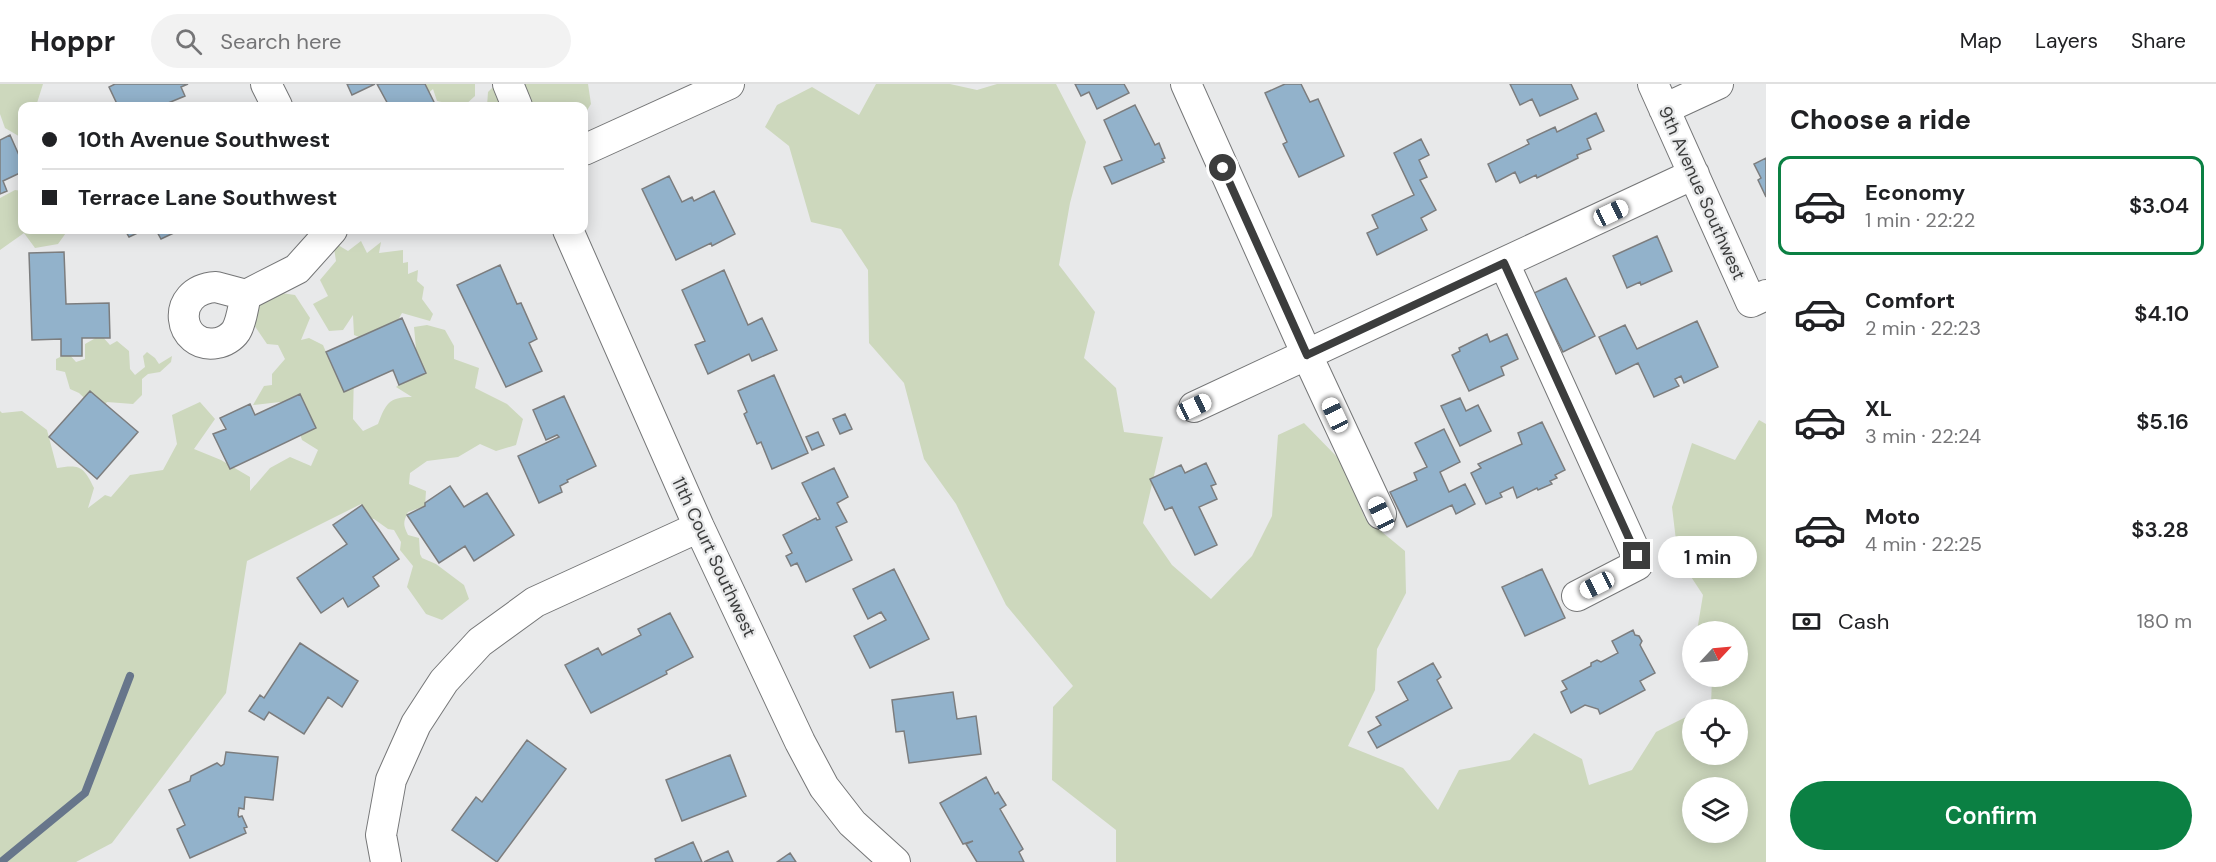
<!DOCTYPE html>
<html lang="en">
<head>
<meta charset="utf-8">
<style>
	body { margin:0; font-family:"DM Sans",sans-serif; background:#f2f2f2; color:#202124; height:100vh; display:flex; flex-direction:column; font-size:22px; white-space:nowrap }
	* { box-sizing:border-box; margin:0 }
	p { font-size:20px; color:#757577 }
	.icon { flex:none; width:33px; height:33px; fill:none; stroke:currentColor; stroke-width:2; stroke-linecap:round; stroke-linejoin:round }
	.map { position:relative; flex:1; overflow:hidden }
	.drawer { display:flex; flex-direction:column; background:#fff; width:450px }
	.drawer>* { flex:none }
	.banner { position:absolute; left:18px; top:18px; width:570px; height:132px; border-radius:12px; box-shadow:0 3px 15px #0003; display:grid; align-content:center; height:132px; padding:0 24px; background:#fff }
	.needle { width:39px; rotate:64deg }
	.fabs { position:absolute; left:1682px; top:537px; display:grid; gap:12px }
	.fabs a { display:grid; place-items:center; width:66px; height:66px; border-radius:50%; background:#fff; box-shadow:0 3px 15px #0003; font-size:30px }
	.end { position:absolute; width:27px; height:27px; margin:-14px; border:8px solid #3c3d3d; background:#fff; box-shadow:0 0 0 3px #fff }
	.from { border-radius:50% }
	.bubble { position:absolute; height:42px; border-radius:21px; background:#fff; box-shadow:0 3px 15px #0003; font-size:20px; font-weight:600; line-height:42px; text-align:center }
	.car { position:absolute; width:18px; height:36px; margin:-18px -9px; border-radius:8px; box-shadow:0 0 4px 2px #0007; background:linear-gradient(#fff 24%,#345 0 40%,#fff 0 76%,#345 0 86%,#fff 0) }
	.banner b { display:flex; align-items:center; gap:21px; height:57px; font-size:22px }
	.banner b+b { border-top:2px solid #e0e0e0 }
	.banner i { width:15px; height:15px; background:#202124 }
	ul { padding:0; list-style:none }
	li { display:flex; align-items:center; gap:18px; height:99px; margin:0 12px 9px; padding:0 12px; border:3px solid transparent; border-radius:12px }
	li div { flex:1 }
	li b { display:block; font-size:22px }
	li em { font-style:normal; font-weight:600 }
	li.selected { border-color:#0b8043 }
	li>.icon { width:54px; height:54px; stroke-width:1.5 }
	h2 { padding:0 24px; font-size:27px; line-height:72px }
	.pay { display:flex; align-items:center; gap:15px; height:66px; padding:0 24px; font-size:22px }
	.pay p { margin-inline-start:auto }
	.cta { display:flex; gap:12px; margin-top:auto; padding:12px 24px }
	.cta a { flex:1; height:69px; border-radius:36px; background:#0b8043; color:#fff; font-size:24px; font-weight:600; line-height:69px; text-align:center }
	header { display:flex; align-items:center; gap:36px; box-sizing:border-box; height:84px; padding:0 30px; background:#fff; border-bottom:2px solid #e0e0e0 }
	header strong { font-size:28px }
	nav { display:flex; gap:33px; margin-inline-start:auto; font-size:21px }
	.search { width:420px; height:54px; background:#f2f2f2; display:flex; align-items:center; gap:15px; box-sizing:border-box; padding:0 21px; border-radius:33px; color:#757577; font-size:22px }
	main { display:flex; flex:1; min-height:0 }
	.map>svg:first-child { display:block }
	.green { fill:#cdd8bd; fill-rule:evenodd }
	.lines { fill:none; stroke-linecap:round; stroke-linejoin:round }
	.stream { stroke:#67768b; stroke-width:8 }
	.building { fill:#92b2cb; stroke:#7c7d7e; stroke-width:1.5 }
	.street-casing { stroke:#757677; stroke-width:32 }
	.street { stroke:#fff; stroke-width:30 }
	.route { stroke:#3c3d3d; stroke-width:8 }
	.labels { text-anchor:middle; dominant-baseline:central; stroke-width:4.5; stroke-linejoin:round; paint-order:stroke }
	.street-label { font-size:18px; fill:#3c3d3d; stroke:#e8e9ea }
</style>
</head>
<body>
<header>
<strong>Hoppr</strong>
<div class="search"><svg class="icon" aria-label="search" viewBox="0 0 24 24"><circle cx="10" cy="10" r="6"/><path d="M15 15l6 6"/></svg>Search here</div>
<nav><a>Map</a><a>Layers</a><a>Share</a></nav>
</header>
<main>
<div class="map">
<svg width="1766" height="778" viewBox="0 0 1766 778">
	<rect width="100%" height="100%" fill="#e8e9ea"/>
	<path class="green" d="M 0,0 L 43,0 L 37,19 L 69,22 L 22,22 L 22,54 L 5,44 L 0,30 Z
		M 417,0 L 475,0 L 475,12 L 464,22 L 450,22 L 451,20 L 437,17 L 433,5 L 426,11 Z
		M 496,0 L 588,0 L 591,20 L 584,31 L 584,22 L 541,22 L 539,19 L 536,22 L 487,22 L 488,8 Z
		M 876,0 L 950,0 L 977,6 L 997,0 L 1056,0 L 1086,58 L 1070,119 L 1059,181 L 1095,228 L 1084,274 L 1116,304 L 1124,348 L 1163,353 L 1143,439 L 1172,481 L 1211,515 L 1252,472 L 1272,432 L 1278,351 L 1304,339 L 1340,376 L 1365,434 L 1405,467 L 1406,509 L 1377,565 L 1375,606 L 1348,662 L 1403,684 L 1438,726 L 1459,686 L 1510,676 L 1534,649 L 1582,675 L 1589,701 L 1632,686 L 1656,648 L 1692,630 L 1692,670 L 1737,670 L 1737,626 L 1702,625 L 1711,621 L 1712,593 L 1737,592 L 1737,548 L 1697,547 L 1703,511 L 1678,473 L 1672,423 L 1692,359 L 1735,376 L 1759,336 L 1766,340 L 1766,778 L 1116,778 L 1116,746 L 1052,696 L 1053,623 L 1073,602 L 1006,521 L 956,420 L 924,375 L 904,299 L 869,259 L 868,186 L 841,145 L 811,138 L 789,62 L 765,43 L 777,21 L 812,3 L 859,31 ZM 1692,704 L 1737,704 L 1737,748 L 1692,748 Z
		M 15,106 L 22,107 L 22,146 L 68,146 L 58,160 L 35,164 L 24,149 L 0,166 L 0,114 Z
		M 361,157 L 367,169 L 381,158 L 379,169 L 403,166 L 403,179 L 408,178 L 408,190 L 418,186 L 417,197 L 424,203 L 422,215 L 433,230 L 430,237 L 402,229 L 398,236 L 359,253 L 354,251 L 353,231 L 343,246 L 329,247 L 313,220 L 328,212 L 320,196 L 336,177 L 333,158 L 348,167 Z
		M 267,207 L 295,211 L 310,234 L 301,256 L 309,254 L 323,261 L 331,280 L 354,286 L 353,335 L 363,347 L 378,340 C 386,320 388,313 412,313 L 396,303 L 408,293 L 416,265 L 414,243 L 427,241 L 445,246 L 454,262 L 454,275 L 479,284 L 475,304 L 507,320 L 523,335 L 516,361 L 496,367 L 480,360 L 458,373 L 427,377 L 410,389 L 409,400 L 426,407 L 425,422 L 408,428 C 403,438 403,441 408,451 L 419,454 L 420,470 L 422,474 L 436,480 L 464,501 L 469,515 L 442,536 L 426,530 L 407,503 L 413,482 L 400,466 L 401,458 L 394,446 L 388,445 L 374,435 L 358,433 L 361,420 L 247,477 L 226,609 L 112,759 L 76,778 L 0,778 L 0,327 L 2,329 L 22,327 L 47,346 L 57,384 C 80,380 84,383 94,404 L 88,424 L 105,411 L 111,413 L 130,391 L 163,386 L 177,360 L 172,331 L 200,318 L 215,335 L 194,365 L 221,376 L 250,393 L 250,407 L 270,384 L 290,373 L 311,382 L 318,366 L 302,356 L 291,323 L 280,318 L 253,321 L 264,302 L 272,301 L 272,290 L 285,275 L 278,261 L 267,260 L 250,235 Z
		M 101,251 L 110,261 L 117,257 L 129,267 L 130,285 L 135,291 L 145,283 L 143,272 L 147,268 L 155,274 L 159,280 L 172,272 L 171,278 L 160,288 L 148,290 L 142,295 L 142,311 L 133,320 L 107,318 L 99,328 L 79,309 L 70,305 L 65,288 L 56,286 L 56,275 L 68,269 L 76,278 L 85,275 L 85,260 Z"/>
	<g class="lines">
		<path class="stream" d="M 1,778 L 85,709 L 130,592"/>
	</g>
	<path class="building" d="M 115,0 L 188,0 L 181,3 L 185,12 L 161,22 L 118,22 L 109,3 Z
		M 347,0 L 375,0 L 352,11 Z
		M 377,0 L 425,0 L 435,20 L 430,22 L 389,22 Z
		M 1075,0 L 1124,0 L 1129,9 L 1097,25 L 1089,8 L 1081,12 Z
		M 1285,0 L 1301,0 L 1310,18 L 1318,15 L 1344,72 L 1299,93 L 1283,60 L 1287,58 L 1265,9 Z
		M 1510,0 L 1571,0 L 1578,15 L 1540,32 L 1532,15 L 1520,21 Z
		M 1135,21 L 1155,61 L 1159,59 L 1165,74 L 1162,75 L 1164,78 L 1112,100 L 1104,83 L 1122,76 L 1104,36 Z
		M 1596,29 L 1604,47 L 1587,55 L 1591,65 L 1577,71 L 1578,74 L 1537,94 L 1536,91 L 1520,99 L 1515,88 L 1496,98 L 1488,80 L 1529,60 L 1527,56 L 1555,43 L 1557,48 Z
		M 10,51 L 22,78 L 22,88 L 3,97 L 7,107 L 0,110 L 0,56 Z
		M 1421,55 L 1429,71 L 1419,76 L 1427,93 L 1420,96 L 1436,126 L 1421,134 L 1427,146 L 1377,171 L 1367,149 L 1378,144 L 1372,131 L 1414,111 L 1394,69 Z
		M 1766,74 L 1766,113 L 1758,96 L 1761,94 L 1754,80 Z
		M 669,92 L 682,118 L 692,113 L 694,117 L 714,107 L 735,150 L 712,162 L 711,159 L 676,176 L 642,105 Z
		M 125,146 L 144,146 L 129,153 Z
		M 156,146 L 180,146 L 161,155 Z
		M 1657,152 L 1672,187 L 1641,201 L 1640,198 L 1627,204 L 1613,172 Z
		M 64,168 L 66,220 L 109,219 L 110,254 L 82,254 L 82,272 L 61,272 L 61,255 L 32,256 L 29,169 Z
		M 500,181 L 517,220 L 521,219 L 537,255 L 529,259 L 542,287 L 506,303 L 457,201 Z
		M 724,186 L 748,241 L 762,234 L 777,266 L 752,277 L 749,270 L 708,290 L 695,261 L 705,257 L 682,206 Z
		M 1566,194 L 1595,252 L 1563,268 L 1534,209 Z
		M 402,234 L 426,289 L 399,301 L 393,286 L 344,308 L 326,268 Z
		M 1697,237 L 1718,283 L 1684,299 L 1681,292 L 1675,295 L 1679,302 L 1654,313 L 1638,279 L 1616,290 L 1599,253 L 1625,241 L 1637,265 Z
		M 1487,250 L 1490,258 L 1507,250 L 1518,275 L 1501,283 L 1504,291 L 1469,307 L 1452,271 L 1460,267 L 1459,264 Z
		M 774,291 L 808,369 L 772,385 L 761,358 L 757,360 L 744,330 L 747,328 L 738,307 Z
		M 90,307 L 138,348 L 97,395 L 49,353 Z
		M 300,310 L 316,344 L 230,385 L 213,350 L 226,345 L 220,334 L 250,320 L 255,331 Z
		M 564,312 L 596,382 L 567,396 L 568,398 L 560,402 L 562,408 L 539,419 L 518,372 L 559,353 L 557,351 L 546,356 L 533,326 Z
		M 1460,314 L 1466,327 L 1478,321 L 1491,347 L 1460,362 L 1441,322 Z
		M 845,330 L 852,345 L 840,350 L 833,335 Z
		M 1542,338 L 1565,386 L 1555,391 L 1557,394 L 1550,397 L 1552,400 L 1538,406 L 1537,404 L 1517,414 L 1513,403 L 1500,409 L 1502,413 L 1486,420 L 1471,389 L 1481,384 L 1478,380 L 1522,360 L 1518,349 Z
		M 1444,345 L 1460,378 L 1440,388 L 1449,408 L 1465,400 L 1475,420 L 1456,430 L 1452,421 L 1407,443 L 1390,408 L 1417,396 L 1414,389 L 1427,383 L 1415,359 Z
		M 818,348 L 824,361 L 812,366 L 806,353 Z
		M 1206,379 L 1216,400 L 1211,402 L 1217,415 L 1199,423 L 1217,461 L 1195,471 L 1172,423 L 1165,426 L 1150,395 L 1181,381 L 1185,389 Z
		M 834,384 L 848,413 L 837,419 L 847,438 L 836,443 L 852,476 L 806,498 L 797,479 L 791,482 L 786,472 L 792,469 L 783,451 L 816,434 L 817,436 L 820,435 L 802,399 Z
		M 450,402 L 464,423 L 487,409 L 514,451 L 474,477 L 465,462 L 439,479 L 407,431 L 425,422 L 425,419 Z
		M 362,421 L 399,475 L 373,493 L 379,502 L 348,523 L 343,514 L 321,529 L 297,494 L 347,460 L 333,441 Z
		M 894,485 L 929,555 L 870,584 L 854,552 L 886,536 L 881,528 L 868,535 L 853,505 Z
		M 1542,485 L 1565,534 L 1525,552 L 1502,503 Z
		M 670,529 L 693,573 L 666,587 L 667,590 L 591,629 L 565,581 L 598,564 L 602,571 L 641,551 L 638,545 Z
		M 1633,546 L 1635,551 L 1639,552 L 1642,557 L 1640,561 L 1655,589 L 1640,597 L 1645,606 L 1600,630 L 1598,625 L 1585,621 L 1571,629 L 1561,608 L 1567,605 L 1562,597 L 1591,582 L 1591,579 L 1597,576 L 1601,578 L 1618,569 L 1612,557 Z
		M 300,559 L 358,597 L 342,623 L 328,613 L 304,650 L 269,628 L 264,636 L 249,627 L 260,611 L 264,614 Z
		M 1433,579 L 1441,593 L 1437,596 L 1452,624 L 1377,664 L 1368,648 L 1381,641 L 1376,633 L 1408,616 L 1398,598 Z
		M 953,608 L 957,635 L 976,632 L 981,670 L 909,679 L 904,647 L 896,648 L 892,616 Z
		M 527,656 L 566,685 L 497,778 L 452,746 L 476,713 L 482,718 Z
		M 226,668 L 278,673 L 273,716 L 245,713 L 244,725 L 239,724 L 238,731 L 239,733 L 242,732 L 247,743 L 244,744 L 246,749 L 190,774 L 177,745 L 185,741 L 169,706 L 190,697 L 191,692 L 217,679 L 221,682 L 224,680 Z
		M 730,671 L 746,712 L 682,737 L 666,696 Z
		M 986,693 L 995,710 L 998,708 L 1006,721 L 1000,725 L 1023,765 L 1019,768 L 1024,778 L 977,778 L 966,760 L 973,757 L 963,760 L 940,719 Z
		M 693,758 L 702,778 L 656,778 L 655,775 Z
		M 728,767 L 733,778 L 704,778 Z
		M 790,769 L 796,778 L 777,778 Z"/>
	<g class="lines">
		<defs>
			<path id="street" d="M 266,0 L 277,22
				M 508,0 L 517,22
				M 1186,0 L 1307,271 L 1381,430
				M 1653,0 L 1751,218 L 1766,211
				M 1664,25 L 1718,0
				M 584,66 L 729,0
				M 568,146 L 699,443 L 800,658 L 824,703 L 852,739 L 895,778
				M 1504,179 L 1637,472 L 1637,481 L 1577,512
				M 216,203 L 246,211 C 243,222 242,237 236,247 C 232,253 224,258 217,259 C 178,266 168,206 216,203 Z
				M 246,211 L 297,185 L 332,146
				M 1194,323 L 1694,90
				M 386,778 L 381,751 L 391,696 L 416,640 L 444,597 L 480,558 L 535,518 L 699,443"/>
		</defs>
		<use href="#street" class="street-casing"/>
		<use href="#street" class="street"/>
	</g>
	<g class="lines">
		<path class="route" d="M 1223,84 L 1307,271 L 1504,179 L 1637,472"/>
	</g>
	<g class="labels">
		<g class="street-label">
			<text transform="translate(1702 109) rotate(66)">9th Avenue Southwest</text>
			<text transform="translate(714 473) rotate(65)">11th Court Southwest</text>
		</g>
	</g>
</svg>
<div class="fabs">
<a><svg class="needle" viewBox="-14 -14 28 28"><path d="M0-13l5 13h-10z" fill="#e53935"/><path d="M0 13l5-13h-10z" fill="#757577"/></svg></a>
<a><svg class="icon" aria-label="locate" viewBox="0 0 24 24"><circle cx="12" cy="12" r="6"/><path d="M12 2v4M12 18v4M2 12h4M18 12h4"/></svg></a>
<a><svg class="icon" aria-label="layers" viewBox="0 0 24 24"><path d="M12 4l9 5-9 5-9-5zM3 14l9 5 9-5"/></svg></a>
</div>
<i class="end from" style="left:1223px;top:84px"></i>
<i class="end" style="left:1637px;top:472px"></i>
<div class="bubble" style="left:1658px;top:452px;width:99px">1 min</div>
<i class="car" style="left:1611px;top:129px;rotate:65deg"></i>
<i class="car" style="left:1194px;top:323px;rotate:65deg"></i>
<i class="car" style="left:1335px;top:331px;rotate:335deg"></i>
<i class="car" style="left:1381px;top:430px;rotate:335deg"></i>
<i class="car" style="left:1597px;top:501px;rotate:243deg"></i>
<div class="banner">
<b><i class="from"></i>10th Avenue Southwest</b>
<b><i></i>Terrace Lane Southwest</b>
</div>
</div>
<section class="drawer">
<h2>Choose a ride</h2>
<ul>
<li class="selected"><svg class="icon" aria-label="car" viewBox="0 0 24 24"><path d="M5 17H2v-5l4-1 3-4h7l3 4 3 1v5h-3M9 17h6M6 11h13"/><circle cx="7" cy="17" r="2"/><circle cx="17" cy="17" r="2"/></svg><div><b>Economy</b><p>1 min · 22:22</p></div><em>$3.04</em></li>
<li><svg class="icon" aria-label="car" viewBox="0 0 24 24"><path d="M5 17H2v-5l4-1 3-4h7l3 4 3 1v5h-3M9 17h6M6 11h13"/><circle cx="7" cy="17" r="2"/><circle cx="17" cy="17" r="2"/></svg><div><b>Comfort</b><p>2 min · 22:23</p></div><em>$4.10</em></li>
<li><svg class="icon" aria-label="car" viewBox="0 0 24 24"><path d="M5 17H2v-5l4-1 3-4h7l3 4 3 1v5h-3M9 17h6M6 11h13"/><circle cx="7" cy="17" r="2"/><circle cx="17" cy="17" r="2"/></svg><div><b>XL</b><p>3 min · 22:24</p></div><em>$5.16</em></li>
<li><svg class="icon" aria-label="car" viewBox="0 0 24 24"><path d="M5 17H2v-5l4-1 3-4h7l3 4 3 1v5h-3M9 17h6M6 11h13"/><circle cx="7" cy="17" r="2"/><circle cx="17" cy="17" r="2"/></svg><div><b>Moto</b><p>4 min · 22:25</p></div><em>$3.28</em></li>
</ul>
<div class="pay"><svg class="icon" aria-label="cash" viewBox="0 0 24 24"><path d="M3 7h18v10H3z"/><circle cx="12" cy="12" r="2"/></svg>Cash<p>180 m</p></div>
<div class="cta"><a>Confirm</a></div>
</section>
</main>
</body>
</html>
